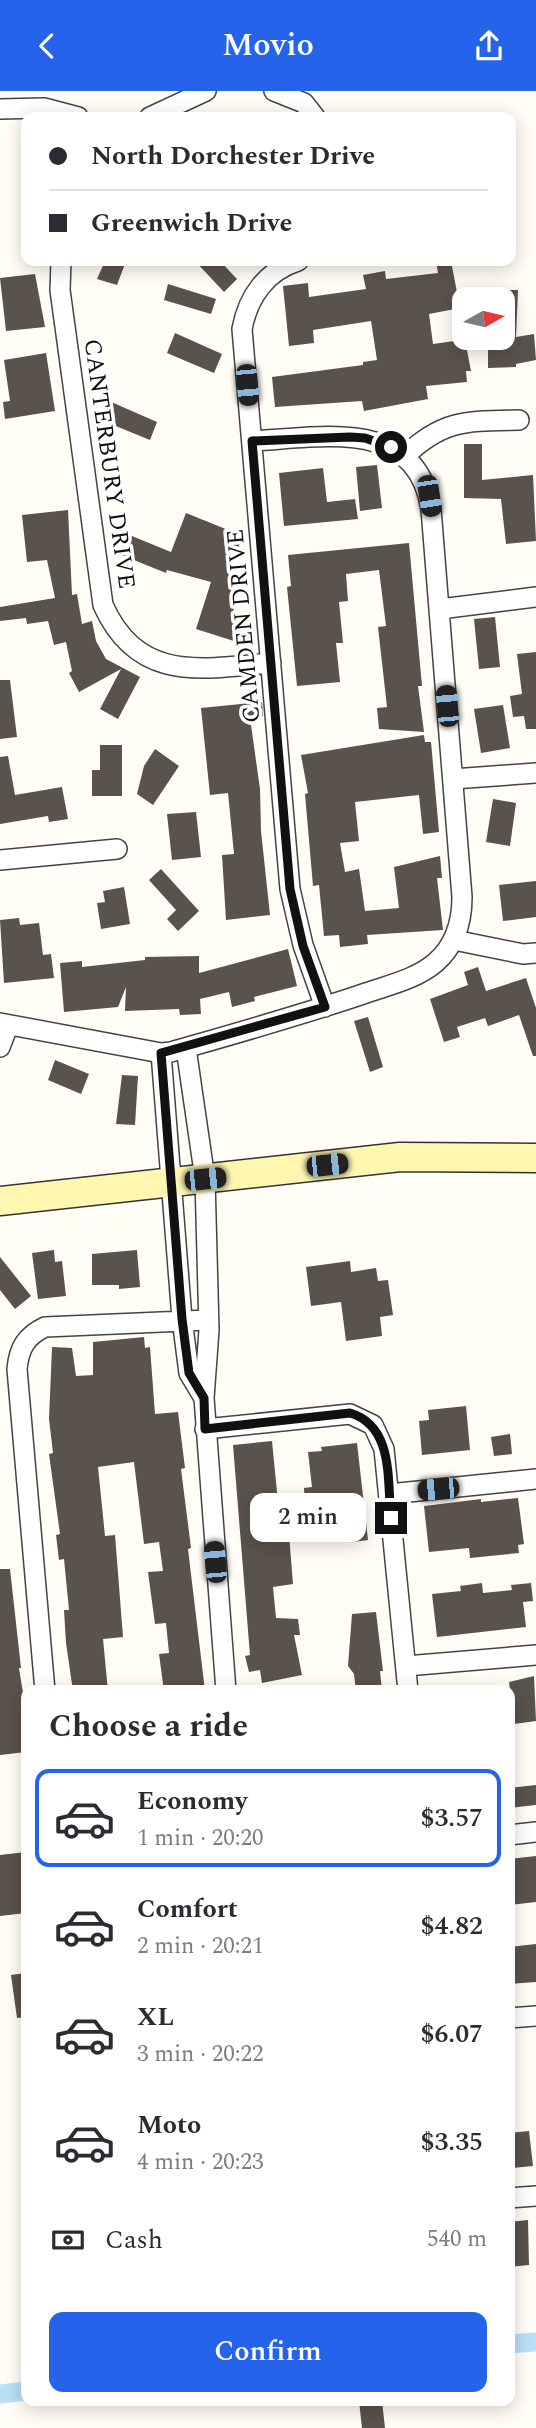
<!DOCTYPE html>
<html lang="en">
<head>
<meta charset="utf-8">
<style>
	body { margin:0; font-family:Spectral,serif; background:#f2f2f3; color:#2b2b33; height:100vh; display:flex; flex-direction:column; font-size:26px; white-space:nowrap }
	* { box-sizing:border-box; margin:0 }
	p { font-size:23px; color:#7c7c81 }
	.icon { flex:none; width:38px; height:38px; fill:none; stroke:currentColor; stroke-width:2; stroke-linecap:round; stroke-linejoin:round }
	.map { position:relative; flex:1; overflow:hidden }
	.drawer { position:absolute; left:21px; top:1594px; width:494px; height:721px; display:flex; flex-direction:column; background:#fff; border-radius:14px; box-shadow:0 4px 18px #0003 }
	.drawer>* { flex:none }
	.guide { position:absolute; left:21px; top:21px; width:495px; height:154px; border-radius:14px; box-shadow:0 4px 18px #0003; display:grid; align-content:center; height:154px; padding:0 28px; background:#fff }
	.needle { width:46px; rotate:82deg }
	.buttons { position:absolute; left:452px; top:196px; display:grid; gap:14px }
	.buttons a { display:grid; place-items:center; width:63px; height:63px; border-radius:14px; background:#fff; box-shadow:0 4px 18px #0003; font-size:35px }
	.end { position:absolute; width:32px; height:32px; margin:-16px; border:9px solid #111; background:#fff; box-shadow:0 0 0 4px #fff }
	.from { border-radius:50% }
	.bubble { position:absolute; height:49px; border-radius:14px; background:#fff; box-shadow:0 4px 18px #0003; font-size:23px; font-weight:600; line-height:49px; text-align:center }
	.car { position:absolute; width:21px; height:42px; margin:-21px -10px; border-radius:9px; box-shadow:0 0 5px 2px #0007; background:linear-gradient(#222 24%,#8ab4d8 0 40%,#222 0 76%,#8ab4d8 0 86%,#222 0) }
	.guide b { display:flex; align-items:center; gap:24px; height:66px; font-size:26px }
	.guide b+b { border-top:2px solid #e1e1e2 }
	.guide i { width:18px; height:18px; background:#2b2b33 }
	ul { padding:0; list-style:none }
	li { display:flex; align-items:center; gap:21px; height:98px; margin:0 14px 10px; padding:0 14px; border:4px solid transparent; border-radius:14px }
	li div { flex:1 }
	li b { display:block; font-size:26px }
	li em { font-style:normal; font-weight:600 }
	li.current { border-color:#2563eb }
	li>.icon { width:63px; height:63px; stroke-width:1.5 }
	h2 { padding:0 28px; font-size:32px; line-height:84px }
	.pay { display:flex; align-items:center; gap:18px; height:77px; padding:0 28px; font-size:26px }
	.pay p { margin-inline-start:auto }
	.button { display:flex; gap:14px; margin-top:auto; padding:14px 28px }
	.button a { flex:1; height:80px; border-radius:14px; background:#2563eb; color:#fff; font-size:28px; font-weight:600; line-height:80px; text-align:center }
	header { display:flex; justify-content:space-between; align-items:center; height:91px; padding:0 28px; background:#2563eb; color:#fff; font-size:32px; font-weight:600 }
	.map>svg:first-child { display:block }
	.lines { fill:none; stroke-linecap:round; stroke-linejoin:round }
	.canal { stroke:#b9e0f7; stroke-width:19 }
	.building { fill:#5a524d }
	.street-casing { stroke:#444; stroke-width:22 }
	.secondary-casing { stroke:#333; stroke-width:31 }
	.street { stroke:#fff; stroke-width:19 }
	.secondary { stroke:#fff6b0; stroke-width:28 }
	.route { stroke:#111; stroke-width:9 }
	.labels { text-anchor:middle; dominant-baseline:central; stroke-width:7; stroke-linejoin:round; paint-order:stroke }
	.street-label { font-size:24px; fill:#111; stroke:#fff }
</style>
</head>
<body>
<header><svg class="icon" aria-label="back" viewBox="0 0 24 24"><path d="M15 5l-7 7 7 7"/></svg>Movio<svg class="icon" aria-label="share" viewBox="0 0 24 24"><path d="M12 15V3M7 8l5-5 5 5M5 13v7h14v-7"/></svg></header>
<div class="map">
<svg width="536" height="2337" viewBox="0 0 536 2337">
	<rect width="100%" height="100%" fill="#fffdf5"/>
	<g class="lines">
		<path class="canal" d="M 509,2253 L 536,2251
			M 0,2303 L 26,2300"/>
	</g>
	<path class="building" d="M 105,170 L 126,170 L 117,194 L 97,188 Z
		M 195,170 L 220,170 L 237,188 L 224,201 Z
		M 436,170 L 451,170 L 460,217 L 429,223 L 433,253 L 462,249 L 463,254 L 466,254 L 471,280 L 466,280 L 467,291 L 426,295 L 428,308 L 364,320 L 362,310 L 275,316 L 272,286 L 363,274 L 363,271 L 377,269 L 371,230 L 313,239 L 314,252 L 289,255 L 283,195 L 308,192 L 309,206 L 366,198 L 363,184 L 385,180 L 386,188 L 438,182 Z
		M 35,183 L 45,236 L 6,240 L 0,187 Z
		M 168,193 L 216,208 L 211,223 L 164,209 Z
		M 502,199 L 518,199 L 516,246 L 534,243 L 536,269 L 516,273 L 516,276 L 488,277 L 488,250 L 502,248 Z
		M 175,242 L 222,263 L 214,282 L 167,262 Z
		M 46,262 L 55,320 L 5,328 L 3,311 L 10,310 L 4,269 Z
		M 109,310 L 157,331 L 150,349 L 101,329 Z
		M 464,353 L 482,353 L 482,389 L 533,384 L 536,450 L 506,453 L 501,408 L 464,407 Z
		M 377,374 L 382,417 L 360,420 L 356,376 Z
		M 323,377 L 327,411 L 355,408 L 358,428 L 284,435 L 279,382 Z
		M 68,419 L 72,504 L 77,503 L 82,533 L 92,530 L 96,550 L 106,568 L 140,586 L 118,628 L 100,618 L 121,578 L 79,601 L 69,582 L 72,580 L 66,551 L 54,554 L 48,530 L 27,533 L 26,527 L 0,530 L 0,516 L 55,507 L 47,469 L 27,471 L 22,424 Z
		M 186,422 L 243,445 L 228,481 L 244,485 L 232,524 L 244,528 L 237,551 L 196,538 L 211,491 L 167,479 L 166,482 L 119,463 L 127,443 L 171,461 Z
		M 409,452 L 422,595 L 418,595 L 424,641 L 379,638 L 377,617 L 387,616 L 378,536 L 386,535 L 379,479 L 346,483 L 348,510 L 339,511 L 343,552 L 336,552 L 340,591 L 297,595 L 287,496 L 291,495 L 288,464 Z
		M 495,526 L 500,576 L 479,578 L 474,528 Z
		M 536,561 L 536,638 L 526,638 L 524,625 L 513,626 L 510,605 L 522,603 L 517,563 Z
		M 0,589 L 10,589 L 17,646 L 0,648 Z
		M 262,611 L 263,625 L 250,627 L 260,698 L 261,740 L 270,824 L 226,829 L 222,764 L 234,763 L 228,702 L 210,704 L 201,617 Z
		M 503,614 L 510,657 L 481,662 L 474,618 Z
		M 424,644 L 425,651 L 431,651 L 439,741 L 423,743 L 419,704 L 355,711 L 359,750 L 340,752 L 345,781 L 359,778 L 365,820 L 399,817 L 394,776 L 440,765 L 442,787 L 437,787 L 443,839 L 367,844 L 368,853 L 340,856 L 339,844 L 324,845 L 319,794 L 313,795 L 305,703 L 308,702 L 301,664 Z
		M 100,654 L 122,654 L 122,705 L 92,705 L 92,679 L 100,679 Z
		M 155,658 L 179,675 L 153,714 L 137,703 L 144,675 Z
		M 8,665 L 15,704 L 62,696 L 68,728 L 49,731 L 48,725 L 0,733 L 0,666 Z
		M 493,708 L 516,712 L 510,755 L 486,751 Z
		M 196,721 L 201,766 L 172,769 L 167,723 Z
		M 161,778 L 199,820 L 178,840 L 167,828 L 176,819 L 149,789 Z
		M 536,790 L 536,826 L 503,830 L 499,794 Z
		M 124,796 L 130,833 L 101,838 L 97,812 L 105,811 L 103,800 Z
		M 19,827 L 20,834 L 39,832 L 43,864 L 51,863 L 54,887 L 4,892 L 0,829 Z
		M 288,858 L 297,895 L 254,906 L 255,910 L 232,916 L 229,901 L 200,908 L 201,923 L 180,924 L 179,918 L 125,920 L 126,896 L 118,916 L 64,921 L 60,872 L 82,870 L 82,876 L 145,869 L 145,866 L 199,865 L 199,882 Z
		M 478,876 L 486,900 L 526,887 L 536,917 L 536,965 L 533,965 L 519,924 L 488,935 L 485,927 L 457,936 L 460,946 L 444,951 L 430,908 L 468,894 L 464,881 Z
		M 368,926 L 383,976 L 370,981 L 354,930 Z
		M 55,969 L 89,983 L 81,1003 L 48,989 Z
		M 122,984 L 138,985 L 135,1034 L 116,1033 Z
		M 54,1159 L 55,1171 L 62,1170 L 66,1205 L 38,1208 L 32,1162 Z
		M 137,1159 L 140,1196 L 119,1198 L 119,1194 L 92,1194 L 92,1163 Z
		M 0,1166 L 31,1205 L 15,1218 L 0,1199 Z
		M 350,1170 L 351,1181 L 376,1177 L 378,1190 L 388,1189 L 393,1224 L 380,1226 L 382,1245 L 346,1250 L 341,1211 L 311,1215 L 306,1176 Z
		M 144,1246 L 145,1257 L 150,1256 L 155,1323 L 178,1321 L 185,1377 L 181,1378 L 191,1457 L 188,1458 L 205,1600 L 164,1600 L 159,1563 L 169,1562 L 166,1532 L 155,1533 L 148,1481 L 163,1480 L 159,1451 L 144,1453 L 134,1371 L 98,1376 L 105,1445 L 115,1444 L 123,1546 L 103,1548 L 108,1600 L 73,1600 L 66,1552 L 64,1519 L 69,1519 L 64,1468 L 59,1469 L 56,1444 L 60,1443 L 49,1363 L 53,1362 L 49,1328 L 52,1256 L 72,1257 L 76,1285 L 93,1284 L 93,1251 Z
		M 466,1315 L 470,1359 L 422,1364 L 419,1330 L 429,1329 L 428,1319 Z
		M 510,1343 L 512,1363 L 494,1365 L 491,1346 Z
		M 272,1350 L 278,1411 L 267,1412 L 270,1445 L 289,1443 L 293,1493 L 273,1496 L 276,1527 L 298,1528 L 300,1544 L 294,1544 L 302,1584 L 262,1592 L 260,1579 L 249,1581 L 245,1565 L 250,1564 L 233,1354 Z
		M 357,1352 L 368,1449 L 353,1451 L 349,1410 L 305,1415 L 304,1397 L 312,1396 L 308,1361 L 322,1360 L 321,1356 Z
		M 518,1407 L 524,1453 L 518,1454 L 519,1462 L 470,1467 L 469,1457 L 429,1461 L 424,1415 L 481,1408 L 481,1411 Z
		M 0,1478 L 10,1478 L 21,1577 L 19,1577 L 26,1621 L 26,1661 L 0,1664 Z
		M 482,1492 L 483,1502 L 512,1499 L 511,1494 L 531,1492 L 533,1510 L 523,1511 L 526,1536 L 437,1546 L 432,1503 L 461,1500 L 460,1495 Z
		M 376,1521 L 383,1580 L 380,1580 L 382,1600 L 356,1600 L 354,1583 L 348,1575 L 352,1523 Z
		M 534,1585 L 536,1630 L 514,1633 L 509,1591 Z
		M 536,1694 L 536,1714 L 509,1717 L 509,1697 Z
		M 26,1761 L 26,1822 L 0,1825 L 0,1764 Z
		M 536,1765 L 536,1811 L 509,1814 L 509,1768 Z
		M 536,1853 L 536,1891 L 509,1893 L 509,1856 Z
		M 26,1882 L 26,1926 L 17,1927 L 11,1884 Z
		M 529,2040 L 533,2075 L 512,2077 L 509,2042 Z
		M 528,2129 L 529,2174 L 509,2176 L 509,2131 Z
		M 359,2310 L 382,2310 L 385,2337 L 362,2337 Z"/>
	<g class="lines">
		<defs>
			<path id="street" d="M 274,0 L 304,12 L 315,26
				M 0,18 L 44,17 L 78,26
				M 150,26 L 206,0
				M 61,170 L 60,199 L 103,514 C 138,592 201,578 271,572
				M 298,170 C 266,180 248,206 242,238 L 290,798 L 303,854 L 325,916
				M 405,365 C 443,328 468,330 519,329
				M 440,518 L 536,506
				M 453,688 L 536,682
				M 0,769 L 117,758
				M 454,849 L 523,863 L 536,862
				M 0,932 L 161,962 L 171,961 C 237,942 302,924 366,902 C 389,894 416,888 435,872 C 455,855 462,832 462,806 L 431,418 C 416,325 321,347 252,350
				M 0,956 L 8,935
				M 186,957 L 205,1088 L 209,1239 L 204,1307 L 226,1600
				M 161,962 L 182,1228 L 189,1282 L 204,1307
				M 205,1338 L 350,1323 L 373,1334 L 384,1358 L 408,1600
				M 389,1403 L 536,1388
				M 406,1575 L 536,1564
				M 45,1600 L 17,1278 C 19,1257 26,1245 45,1236 L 208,1229
				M 509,1744 L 536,1741
				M 509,1927 L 536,1925
				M 509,2107 L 536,2105"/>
			<path id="secondary" d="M 0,1110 L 400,1066 L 536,1067"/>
		</defs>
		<use href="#street" class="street-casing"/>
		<use href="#secondary" class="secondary-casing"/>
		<use href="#street" class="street"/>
		<use href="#secondary" class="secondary"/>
	</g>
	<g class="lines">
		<path class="route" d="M 391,1427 C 387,1389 394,1335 350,1322 L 205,1338 L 204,1307 L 189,1282 L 182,1228 L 161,962 L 325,916 L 303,855 L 290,798 L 252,350 L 350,346 L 365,347 L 391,356"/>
	</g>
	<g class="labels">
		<g class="street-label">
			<text transform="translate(109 373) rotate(82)">CANTERBURY DRIVE</text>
			<text transform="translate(244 535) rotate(-95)">CAMDEN DRIVE</text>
		</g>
	</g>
</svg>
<div class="buttons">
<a><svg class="needle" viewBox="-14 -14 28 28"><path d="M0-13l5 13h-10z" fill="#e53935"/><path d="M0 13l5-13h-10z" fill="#7c7c81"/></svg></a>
</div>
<i class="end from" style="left:391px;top:356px"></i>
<i class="end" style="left:391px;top:1427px"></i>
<div class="bubble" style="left:250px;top:1402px;width:116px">2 min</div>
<i class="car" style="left:247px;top:294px;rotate:175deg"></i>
<i class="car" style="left:429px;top:405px;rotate:171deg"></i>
<i class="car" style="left:447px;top:615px;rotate:355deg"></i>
<i class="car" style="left:327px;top:1074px;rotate:84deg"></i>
<i class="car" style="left:205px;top:1088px;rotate:84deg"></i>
<i class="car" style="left:438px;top:1398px;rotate:265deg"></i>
<i class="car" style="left:215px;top:1471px;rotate:355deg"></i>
<div class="guide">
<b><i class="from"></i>North Dorchester Drive</b>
<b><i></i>Greenwich Drive</b>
</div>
<section class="drawer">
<h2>Choose a ride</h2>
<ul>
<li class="current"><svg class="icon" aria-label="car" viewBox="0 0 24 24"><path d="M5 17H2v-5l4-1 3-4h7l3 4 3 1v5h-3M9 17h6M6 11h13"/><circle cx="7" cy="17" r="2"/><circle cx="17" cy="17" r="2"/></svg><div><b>Economy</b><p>1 min · 20:20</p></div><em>$3.57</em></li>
<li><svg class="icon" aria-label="car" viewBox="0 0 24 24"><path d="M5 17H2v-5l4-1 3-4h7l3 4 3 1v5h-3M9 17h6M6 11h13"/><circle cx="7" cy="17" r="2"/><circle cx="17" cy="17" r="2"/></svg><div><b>Comfort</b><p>2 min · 20:21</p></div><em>$4.82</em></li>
<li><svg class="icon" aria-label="car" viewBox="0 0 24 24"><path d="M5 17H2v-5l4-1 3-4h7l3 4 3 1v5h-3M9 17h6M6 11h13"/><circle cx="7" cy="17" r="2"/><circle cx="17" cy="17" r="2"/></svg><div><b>XL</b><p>3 min · 20:22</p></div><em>$6.07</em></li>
<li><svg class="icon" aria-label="car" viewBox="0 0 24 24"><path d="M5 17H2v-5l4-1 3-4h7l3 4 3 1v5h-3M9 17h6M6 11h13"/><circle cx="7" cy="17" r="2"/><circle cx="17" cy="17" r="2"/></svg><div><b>Moto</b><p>4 min · 20:23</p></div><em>$3.35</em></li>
</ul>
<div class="pay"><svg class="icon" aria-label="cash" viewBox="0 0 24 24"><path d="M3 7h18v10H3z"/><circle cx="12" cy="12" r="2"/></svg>Cash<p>540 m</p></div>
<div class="button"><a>Confirm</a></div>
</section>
</div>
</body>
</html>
